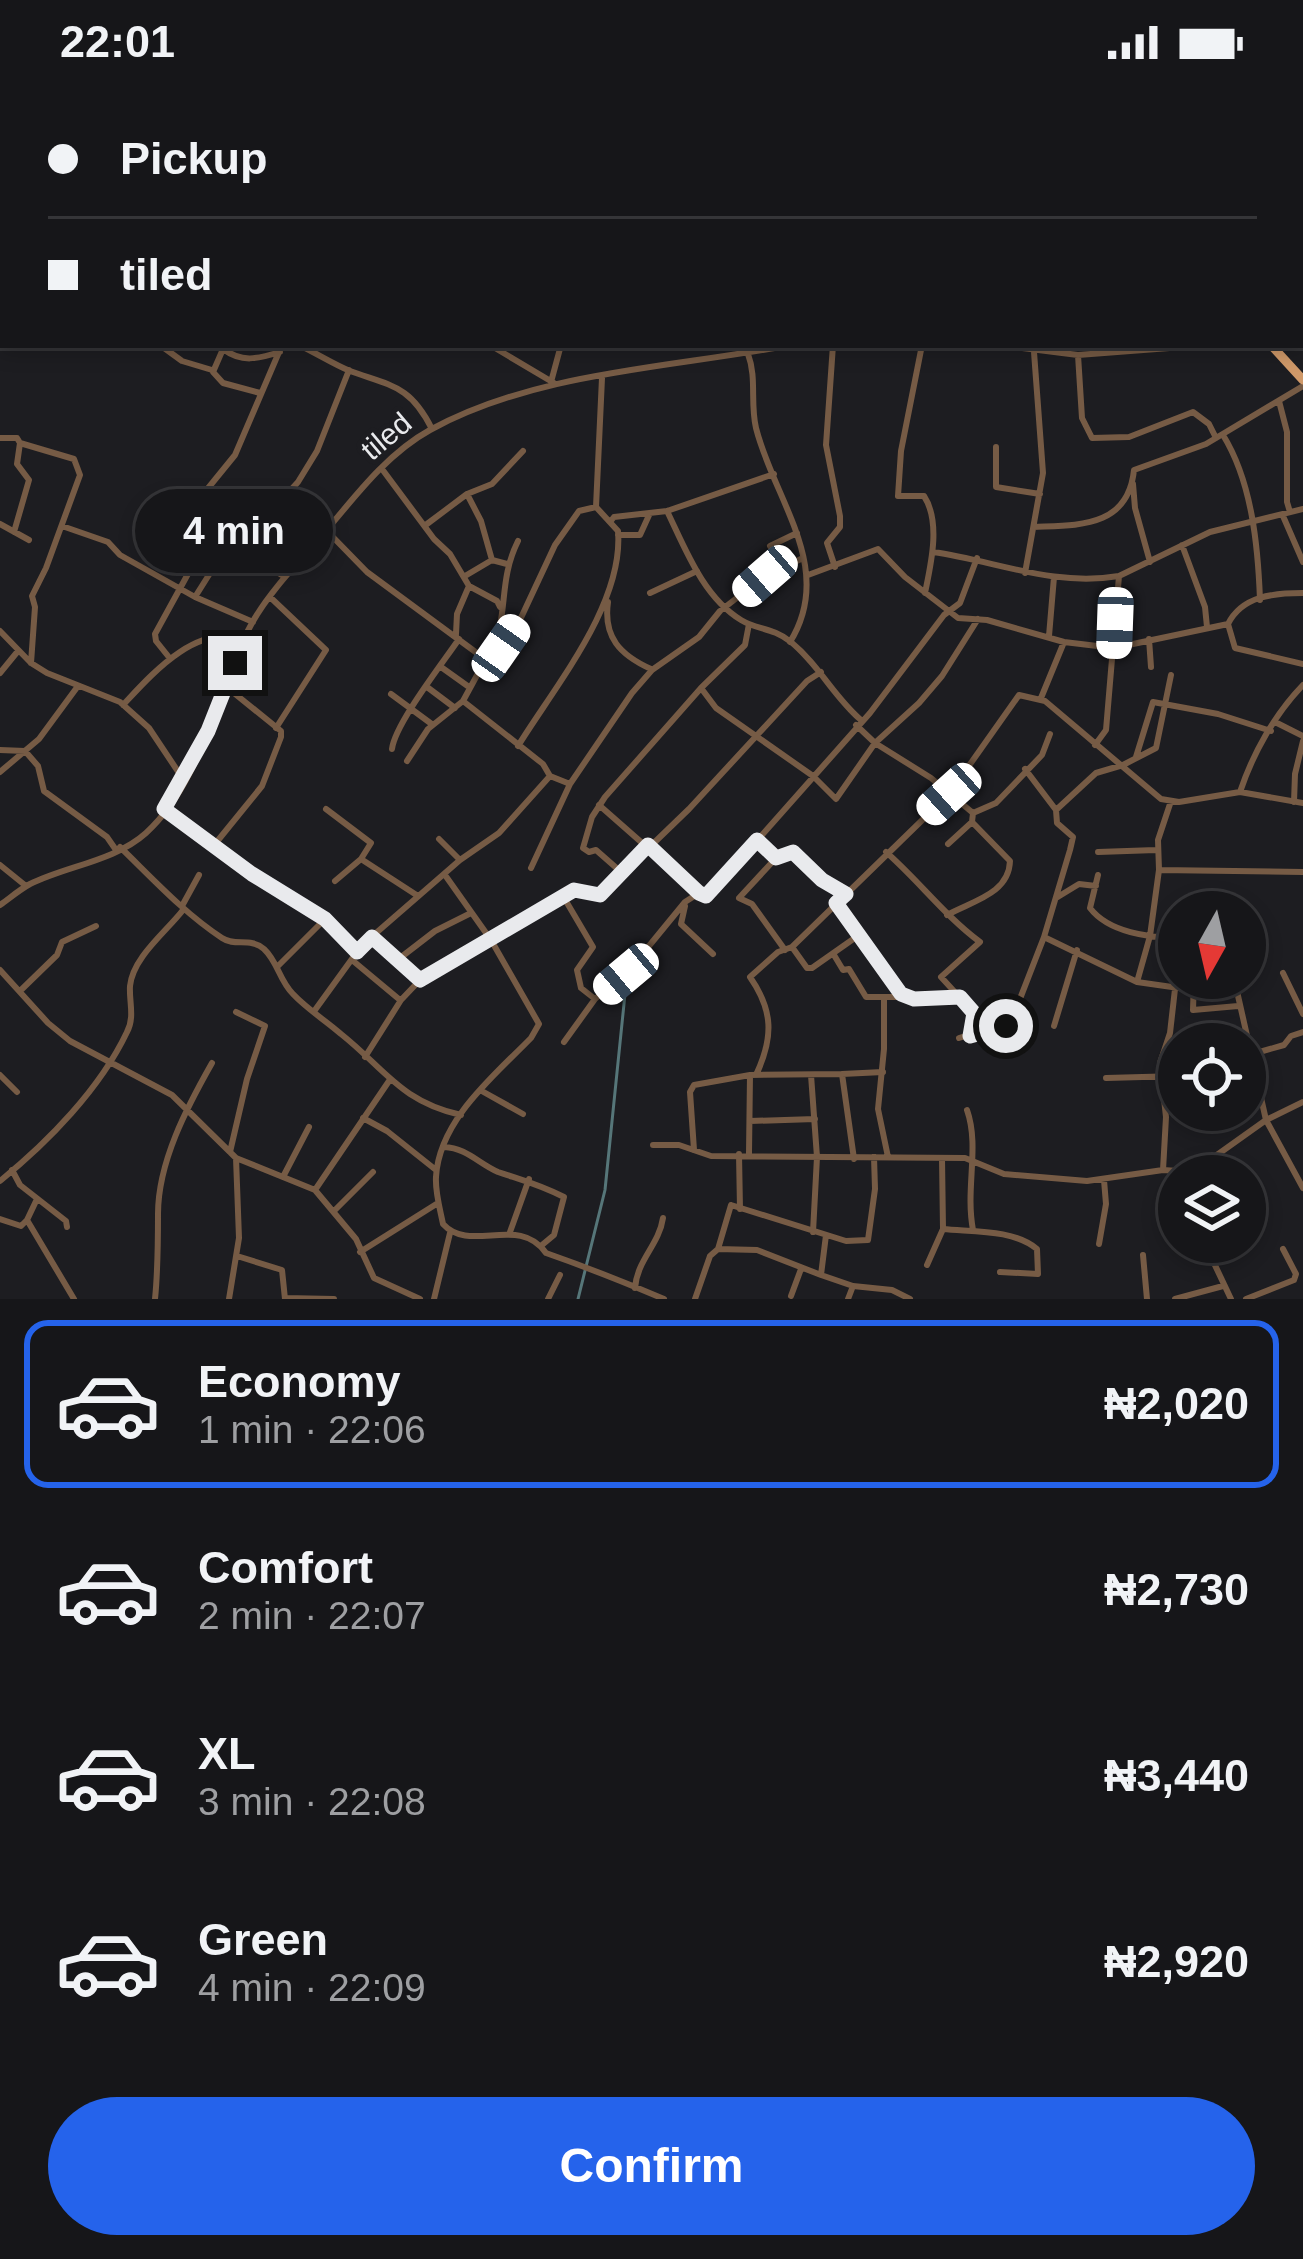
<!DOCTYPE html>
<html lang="en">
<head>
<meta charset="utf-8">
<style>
	body { margin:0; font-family:Helvetica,sans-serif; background:#232326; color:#f1f3f6; height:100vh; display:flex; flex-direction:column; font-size:45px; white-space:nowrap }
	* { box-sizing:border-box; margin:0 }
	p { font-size:39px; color:#9e9fa2 }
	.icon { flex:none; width:66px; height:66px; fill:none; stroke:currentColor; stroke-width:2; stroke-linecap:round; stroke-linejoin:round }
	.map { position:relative; height:1215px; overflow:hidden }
	.drawer { display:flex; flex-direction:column; background:#161619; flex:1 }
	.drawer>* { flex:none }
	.top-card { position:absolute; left:0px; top:0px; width:1305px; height:264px; box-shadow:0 6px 18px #0003,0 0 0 3px #353538; display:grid; align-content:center; height:264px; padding:0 48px; background:#161619 }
	.needle { width:78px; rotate:188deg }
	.controls { position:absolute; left:1158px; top:807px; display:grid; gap:24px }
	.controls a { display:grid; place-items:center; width:108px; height:108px; border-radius:50%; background:#161619; box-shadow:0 6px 18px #0003,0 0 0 3px #353538; font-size:60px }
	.end { position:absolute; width:54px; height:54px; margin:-27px; border:15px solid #e9eaed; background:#111; box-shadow:0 0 0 6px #111 }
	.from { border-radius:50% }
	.bubble { position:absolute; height:84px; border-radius:42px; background:#161619; box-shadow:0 6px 18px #0003,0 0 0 3px #353538; font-size:39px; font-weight:700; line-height:84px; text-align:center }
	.car { position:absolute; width:36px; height:72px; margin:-36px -18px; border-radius:15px; box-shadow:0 0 9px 3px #0007; background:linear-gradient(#fff 24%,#345 0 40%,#fff 0 76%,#345 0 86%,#fff 0) }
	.top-card b { display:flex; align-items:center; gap:42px; height:114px; font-size:45px }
	.top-card b+b { border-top:3px solid #353538 }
	.top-card i { width:30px; height:30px; background:#f1f3f6 }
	ul { padding:21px 0 0; list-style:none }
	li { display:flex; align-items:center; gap:36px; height:168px; margin:0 24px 18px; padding:0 24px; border:6px solid transparent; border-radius:24px }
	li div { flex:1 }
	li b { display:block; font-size:45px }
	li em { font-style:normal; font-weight:700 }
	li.active { border-color:#2563eb }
	li>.icon { width:108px; height:108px; stroke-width:1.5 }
	.primary-button { display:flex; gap:24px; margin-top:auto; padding:24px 48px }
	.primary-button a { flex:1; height:138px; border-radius:72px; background:#2563eb; color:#fff; font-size:48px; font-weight:700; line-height:138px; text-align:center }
	.status { display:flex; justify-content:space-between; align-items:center; height:84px; padding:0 60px; background:#161619; direction:ltr }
	.status svg { height:33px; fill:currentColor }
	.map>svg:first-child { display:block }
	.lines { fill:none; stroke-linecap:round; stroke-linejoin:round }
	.stream { stroke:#567679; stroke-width:3 }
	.minor { stroke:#765b45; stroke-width:6 }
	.major { stroke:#d09969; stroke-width:9 }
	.route { stroke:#e9eaed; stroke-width:15 }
	.labels { text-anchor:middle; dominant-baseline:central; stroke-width:10; stroke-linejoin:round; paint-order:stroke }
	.street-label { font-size:30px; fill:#e9eaed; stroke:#1d1d21 }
</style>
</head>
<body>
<div class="status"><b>22:01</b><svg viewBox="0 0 49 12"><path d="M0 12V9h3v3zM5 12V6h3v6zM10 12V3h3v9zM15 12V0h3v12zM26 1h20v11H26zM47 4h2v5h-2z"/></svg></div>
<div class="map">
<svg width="1303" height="1215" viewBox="0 0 1303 1215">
	<rect width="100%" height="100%" fill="#1d1d21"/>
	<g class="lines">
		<path class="stream" d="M 766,0 L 769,3
			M 578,1215 L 605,1106 L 625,910"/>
		<path class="minor" d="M 59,0 L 60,3
			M 204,0 L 211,3
			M 399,0 L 402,3
			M 527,0 L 530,3
			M 626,0 L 628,3
			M 835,0 L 839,3
			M 959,0 L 963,3
			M 1218,0 L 1221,3
			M 110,3 L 111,0
			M 186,3 L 187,0
			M 300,3 L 302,0
			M 1147,3 L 1152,0
			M 1227,3 L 1232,0
			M 0,46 L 3,46
			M 0,113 L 3,112
			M 160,261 L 182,277 L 212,286
			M 234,261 L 223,265 L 213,288 L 223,299 L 260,309
			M 299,261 C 316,269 333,280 350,287 C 391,302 410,301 432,345
			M 490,261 L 554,299
			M 833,261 L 826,361 L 840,432 L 840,443 L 827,459 L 835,483
			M 922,261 L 901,367 L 898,412 L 924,412 C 941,438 931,480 925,509
			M 997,261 L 1078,271 L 1209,261
			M 223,265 C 242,279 257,275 280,268
			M 748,270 C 757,294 750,319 756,344 C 774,416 836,484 790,558
			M 1078,271 L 1082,334 L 1092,354 L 1129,353 L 1193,328 L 1209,340 L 1216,354
			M 551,298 L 561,261
			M 1279,317 L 1287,348 L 1287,418 L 1290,428
			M 1223,351 C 1252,398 1258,462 1260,516
			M 0,354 L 17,354 L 20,359 L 17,380 L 29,396 L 14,448
			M 20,359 L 74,375 L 80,391 L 46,484 L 32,512 L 35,523 L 31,579
			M 996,363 L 996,403 L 1040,410
			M 382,385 L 434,455 L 450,470 L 469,502 L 497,517 L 500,523
			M 1133,400 L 1135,424 L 1150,478
			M 467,410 L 481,437 L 492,476
			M 667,427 C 685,464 703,513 741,536 C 757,546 772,543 791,558 C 819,581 834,613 861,636
			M 1283,432 L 1303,478
			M 610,438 L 614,433 L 667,427 L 774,390
			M 0,440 L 29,456
			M 427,440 L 467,410 L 492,400 L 523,367
			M 62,442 L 108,458 L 120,471 L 195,513 L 253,538
			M 1034,443 C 1078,441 1128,444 1134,386 L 1206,360 L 1303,302
			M 326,446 L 367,488 L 485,575
			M 618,451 L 640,451 L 650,429
			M 229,459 L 285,493
			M 1182,461 L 1205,523 L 1207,543
			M 933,468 C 996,477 1053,503 1119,492 L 1210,448 L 1303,425
			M 193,480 L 211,484 L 229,459 L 269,430 L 298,398 L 317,367 L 349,286
			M 781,481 L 770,462 L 797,449
			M 1025,489 L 1043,389 L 1034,268
			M 808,491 L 878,465 L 905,493 L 958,534 L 987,536 L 1064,558 L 1114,564 L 1228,540
			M 465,492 L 492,476 L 507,480
			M 650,509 L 697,487
			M 1303,509 C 1273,509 1242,512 1228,540 L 1235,564 L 1303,580
			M 195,513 L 212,486
			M 271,514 L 326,566 L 276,644
			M 608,518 C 603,553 620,571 651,585
			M 0,547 L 31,579 L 47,589 L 120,618 L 149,644 L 183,695
			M 456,550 L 457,530 L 469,502
			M 1049,552 L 1054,493
			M 1149,555 L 1151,583
			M 492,567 C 509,529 498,497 518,457
			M 168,572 L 156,557 L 155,550 L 200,468 L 174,446 L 235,371 L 282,261
			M 441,583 L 469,603
			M 0,589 L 18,567
			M 427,603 L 455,624
			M 701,604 L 716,624 L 813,692 L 836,715 L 875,659 L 919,619 L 942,592 L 978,535
			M 391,610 L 433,641
			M 1041,614 L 1064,558
			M 463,617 L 543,680 L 550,692 L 570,700
			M 123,621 C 152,590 197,538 245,556
			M 1275,638 L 1303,652
			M 856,641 L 875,659 L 931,694 L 973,729 L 972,738 L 1010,777 C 1009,810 972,817 947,831
			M 1095,661 L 1106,646 L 1119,492
			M 518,662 C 555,602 624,520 618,447 L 596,423 L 602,294
			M 392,665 C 395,640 442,580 459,555
			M 0,666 L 25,667 L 38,682 L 44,707 L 107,753 L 116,766
			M 1136,673 L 1153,618 L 1218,630 L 1271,647
			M 407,677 L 428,645 L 463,617 L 488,571 L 501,564 L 519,538 L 555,461 L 579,427 L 596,423
			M 0,688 L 39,655 L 78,602
			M 1240,708 C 1253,669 1275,630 1303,601
			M 1294,718 L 1295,690 L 1303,657
			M 599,721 L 699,809
			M 164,725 L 252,790 L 325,835 L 357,868
			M 326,725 L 371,759 L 361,775 L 335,797
			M 1056,726 L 1096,689 L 1123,681 L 1156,664 L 1171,591
			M 973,729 L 996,719 L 1042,671 L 1050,650
			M 439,755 L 460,776
			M 757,756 L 776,774
			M 215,760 L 262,702 L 281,653 L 281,647 L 224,601
			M 948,760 L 972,738
			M 120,763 C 153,795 184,829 222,854 C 235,863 250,853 264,865 C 278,878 279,896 293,910 C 307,925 325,936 341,950 C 384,984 401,1018 461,1031
			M 886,768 C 919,797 945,832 980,858 L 941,893 L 974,929 L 971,950
			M 1098,768 L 1156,766
			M 361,775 L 418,812
			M 0,781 L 26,802
			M 531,784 L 570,700 L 632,609 L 652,586 L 699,553 L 720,527 L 765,492 L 803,474
			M 1159,786 L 1303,788
			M 621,788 L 596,766 L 589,768 L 583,764 L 592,733 L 605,713 L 701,604 L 745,561 L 749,540
			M 445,791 L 491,856 L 539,940 L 531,954 C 495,991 439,1036 436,1093 C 435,1108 440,1125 443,1140 C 470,1170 519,1130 546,1169 C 586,1183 624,1198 664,1215
			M 1098,791 L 1090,824 C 1109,849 1149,853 1179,855
			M 563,812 L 593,863 L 577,886 L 581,904 L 595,915
			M 1056,814 L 1079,800 L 1096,802
			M 836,819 L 900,909
			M 0,821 C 10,814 19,806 30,800 C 66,782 115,777 146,749 C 205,695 215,606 252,539 C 271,505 301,476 326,447 C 356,411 388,369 430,346 C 538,287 672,284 791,261
			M 182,822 L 199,791
			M 685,822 L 681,840 L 713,870
			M 1234,828 L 1234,826
			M 372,853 L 420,896
			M 1044,853 L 1137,898 L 1193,906
			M 792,863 L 807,884 L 812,884 L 859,851
			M 785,866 L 752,820 L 739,814 L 776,774 L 793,768 L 822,796 L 846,810
			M 834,871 L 843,886 L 849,885 L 866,913 L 956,913
			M 400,874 L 435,847 L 471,829
			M 352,876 L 400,916
			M 277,883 L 325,835
			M 0,886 L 48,939 L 70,957 L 172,1011 L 236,1074 L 315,1106 L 356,1155 L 374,1194 L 420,1215
			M 1283,889 L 1303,930
			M 1194,894 L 1193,926 L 1238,922
			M 1234,894 L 1266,1036 L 1303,1104
			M 1137,898 L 1150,852 L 1159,786 L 1158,756 L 1171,717
			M 20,907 L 57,871 L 62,858 L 96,842
			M 884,914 L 884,965 L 878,1025 L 888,1073
			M 315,926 L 357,868 L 376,849 L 460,776 L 499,749 L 550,692
			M 1054,942 L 1077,866
			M 959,954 L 1011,938 L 1044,853 L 1070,766 L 1073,753 L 1057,739 L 1056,726 L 1025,685
			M 564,958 L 595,915 L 626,890 L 685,818 L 699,809 L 709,811 L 870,629 L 944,531 L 960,519 L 977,474
			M 1249,971 L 1284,961 L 1291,952 L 1303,948
			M 365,973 L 401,916 L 420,896 L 457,872 L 525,838 L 567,809 L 574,806 L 600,811 L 689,725 L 807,597 L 821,588
			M 842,990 L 883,988
			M 0,991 L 17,1008
			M 756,991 C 774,953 773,926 750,893 L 778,868 L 792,863 L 949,710 L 1019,611 L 1045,617 L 1161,715 L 1179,718 L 1240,708 L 1303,719
			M 811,991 L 817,1073 L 813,1148
			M 1106,994 L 1179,992
			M 480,1006 L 523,1030
			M 967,1026 C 980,1063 965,1104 973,1146
			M 363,1034 L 387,1047 L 436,1086
			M 750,1037 L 815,1035
			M 653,1061 L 679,1061 L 711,1072 L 965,1074 L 1004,1090 L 1087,1097 L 1163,1086 L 1193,1088 L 1266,1036 L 1303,1018
			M 444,1063 C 467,1064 479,1080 498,1088 C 525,1097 538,1100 564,1113 L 554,1151 L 542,1161
			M 694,1066 L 690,1008 L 694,1001 L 750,991 L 842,990 L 854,1075
			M 230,1068 L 247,995 L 265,942 L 236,928
			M 749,1069 L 750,991
			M 739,1070 L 740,1125
			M 12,1086 L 20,1101 L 66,1137 L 67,1143
			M 1163,1086 L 1166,1033 L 1160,979 L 1170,949 L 1175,905
			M 284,1091 L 309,1043
			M 0,1097 C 48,1058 100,1005 127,948 C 135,933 129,918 130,902 C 133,873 166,848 183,826
			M 315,1106 L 389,997
			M 37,1115 L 27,1136 L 74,1215
			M 335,1126 L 373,1088
			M 0,1135 L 21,1142 L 27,1136
			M 943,1145 C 973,1148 1013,1145 1037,1165 L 1038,1190 L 1000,1188
			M 510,1148 L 529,1095
			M 826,1151 L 821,1191 L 853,1202
			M 1204,1158 L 1231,1215
			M 1099,1160 L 1106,1120 L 1104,1096
			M 718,1165 L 731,1121 L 846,1157 L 868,1156 L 875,1105 L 874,1073
			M 360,1168 L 438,1119
			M 1143,1171 L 1147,1215
			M 237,1172 L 282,1186 L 285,1215
			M 927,1181 L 943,1145 L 942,1074
			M 635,1204 C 637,1176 659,1161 663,1134
			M 791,1212 L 801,1185
			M 285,1214 L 334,1215
			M 155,1215 C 158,1186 158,1158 158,1130 C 158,1078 187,1023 212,979
			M 229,1215 L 239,1154 L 236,1074
			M 434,1215 L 450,1149
			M 548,1215 L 560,1191
			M 695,1215 L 710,1172 L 718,1165 L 757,1166 L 821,1191
			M 848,1215 L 853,1202 L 892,1206 L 910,1215
			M 1175,1215 L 1223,1202
			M 1246,1215 L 1294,1196 L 1296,1190 L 1283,1165"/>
		<path class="major" d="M 1069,0 L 1072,3
			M 1271,261 L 1303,296"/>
	</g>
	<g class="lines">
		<path class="route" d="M 235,579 L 208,647 L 164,725 L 252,790 L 325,835 L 357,868 L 372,853 L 420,896 L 574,806 L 600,811 L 648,761 L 699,809 L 706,812 L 757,756 L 776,774 L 793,768 L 822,796 L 846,810 L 836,819 L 901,910 L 914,915 L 960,913 L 974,929 L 970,952 L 1006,942"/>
	</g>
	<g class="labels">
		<g class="street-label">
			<text transform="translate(386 352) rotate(-40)">tiled</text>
		</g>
	</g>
</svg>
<div class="controls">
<a><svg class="needle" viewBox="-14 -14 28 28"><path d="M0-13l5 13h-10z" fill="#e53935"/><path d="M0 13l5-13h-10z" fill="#9e9fa2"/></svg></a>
<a><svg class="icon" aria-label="locate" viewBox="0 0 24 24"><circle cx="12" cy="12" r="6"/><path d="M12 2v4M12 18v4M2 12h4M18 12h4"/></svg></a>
<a><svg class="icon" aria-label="layers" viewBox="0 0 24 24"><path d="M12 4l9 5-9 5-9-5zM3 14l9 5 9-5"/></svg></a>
</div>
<i class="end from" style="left:1006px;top:942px"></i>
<i class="end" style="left:235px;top:579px"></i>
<div class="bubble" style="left:135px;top:405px;width:198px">4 min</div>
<i class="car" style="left:765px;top:492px;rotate:229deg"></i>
<i class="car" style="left:1115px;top:539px;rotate:182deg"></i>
<i class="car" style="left:501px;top:564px;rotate:35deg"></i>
<i class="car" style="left:949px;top:710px;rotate:228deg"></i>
<i class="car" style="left:626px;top:890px;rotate:230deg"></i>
<div class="top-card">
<b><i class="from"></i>Pickup</b>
<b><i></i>tiled</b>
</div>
</div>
<section class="drawer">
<ul>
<li class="active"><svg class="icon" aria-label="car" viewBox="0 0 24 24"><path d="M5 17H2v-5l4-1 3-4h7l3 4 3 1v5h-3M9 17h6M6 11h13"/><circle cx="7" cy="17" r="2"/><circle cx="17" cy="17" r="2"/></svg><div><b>Economy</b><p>1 min · 22:06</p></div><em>₦2,020</em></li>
<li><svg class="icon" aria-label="car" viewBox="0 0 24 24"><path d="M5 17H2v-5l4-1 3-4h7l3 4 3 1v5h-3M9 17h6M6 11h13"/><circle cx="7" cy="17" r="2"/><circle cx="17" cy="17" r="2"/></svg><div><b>Comfort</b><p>2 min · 22:07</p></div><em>₦2,730</em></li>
<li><svg class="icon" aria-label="car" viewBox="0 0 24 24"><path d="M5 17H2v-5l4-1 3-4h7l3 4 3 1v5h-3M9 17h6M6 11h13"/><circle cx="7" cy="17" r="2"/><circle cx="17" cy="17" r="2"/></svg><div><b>XL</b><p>3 min · 22:08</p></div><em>₦3,440</em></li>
<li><svg class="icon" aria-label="car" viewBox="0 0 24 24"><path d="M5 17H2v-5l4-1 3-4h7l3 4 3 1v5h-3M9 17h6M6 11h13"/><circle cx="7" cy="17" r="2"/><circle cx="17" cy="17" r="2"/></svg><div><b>Green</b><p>4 min · 22:09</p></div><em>₦2,920</em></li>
</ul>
<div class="primary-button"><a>Confirm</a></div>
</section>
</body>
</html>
